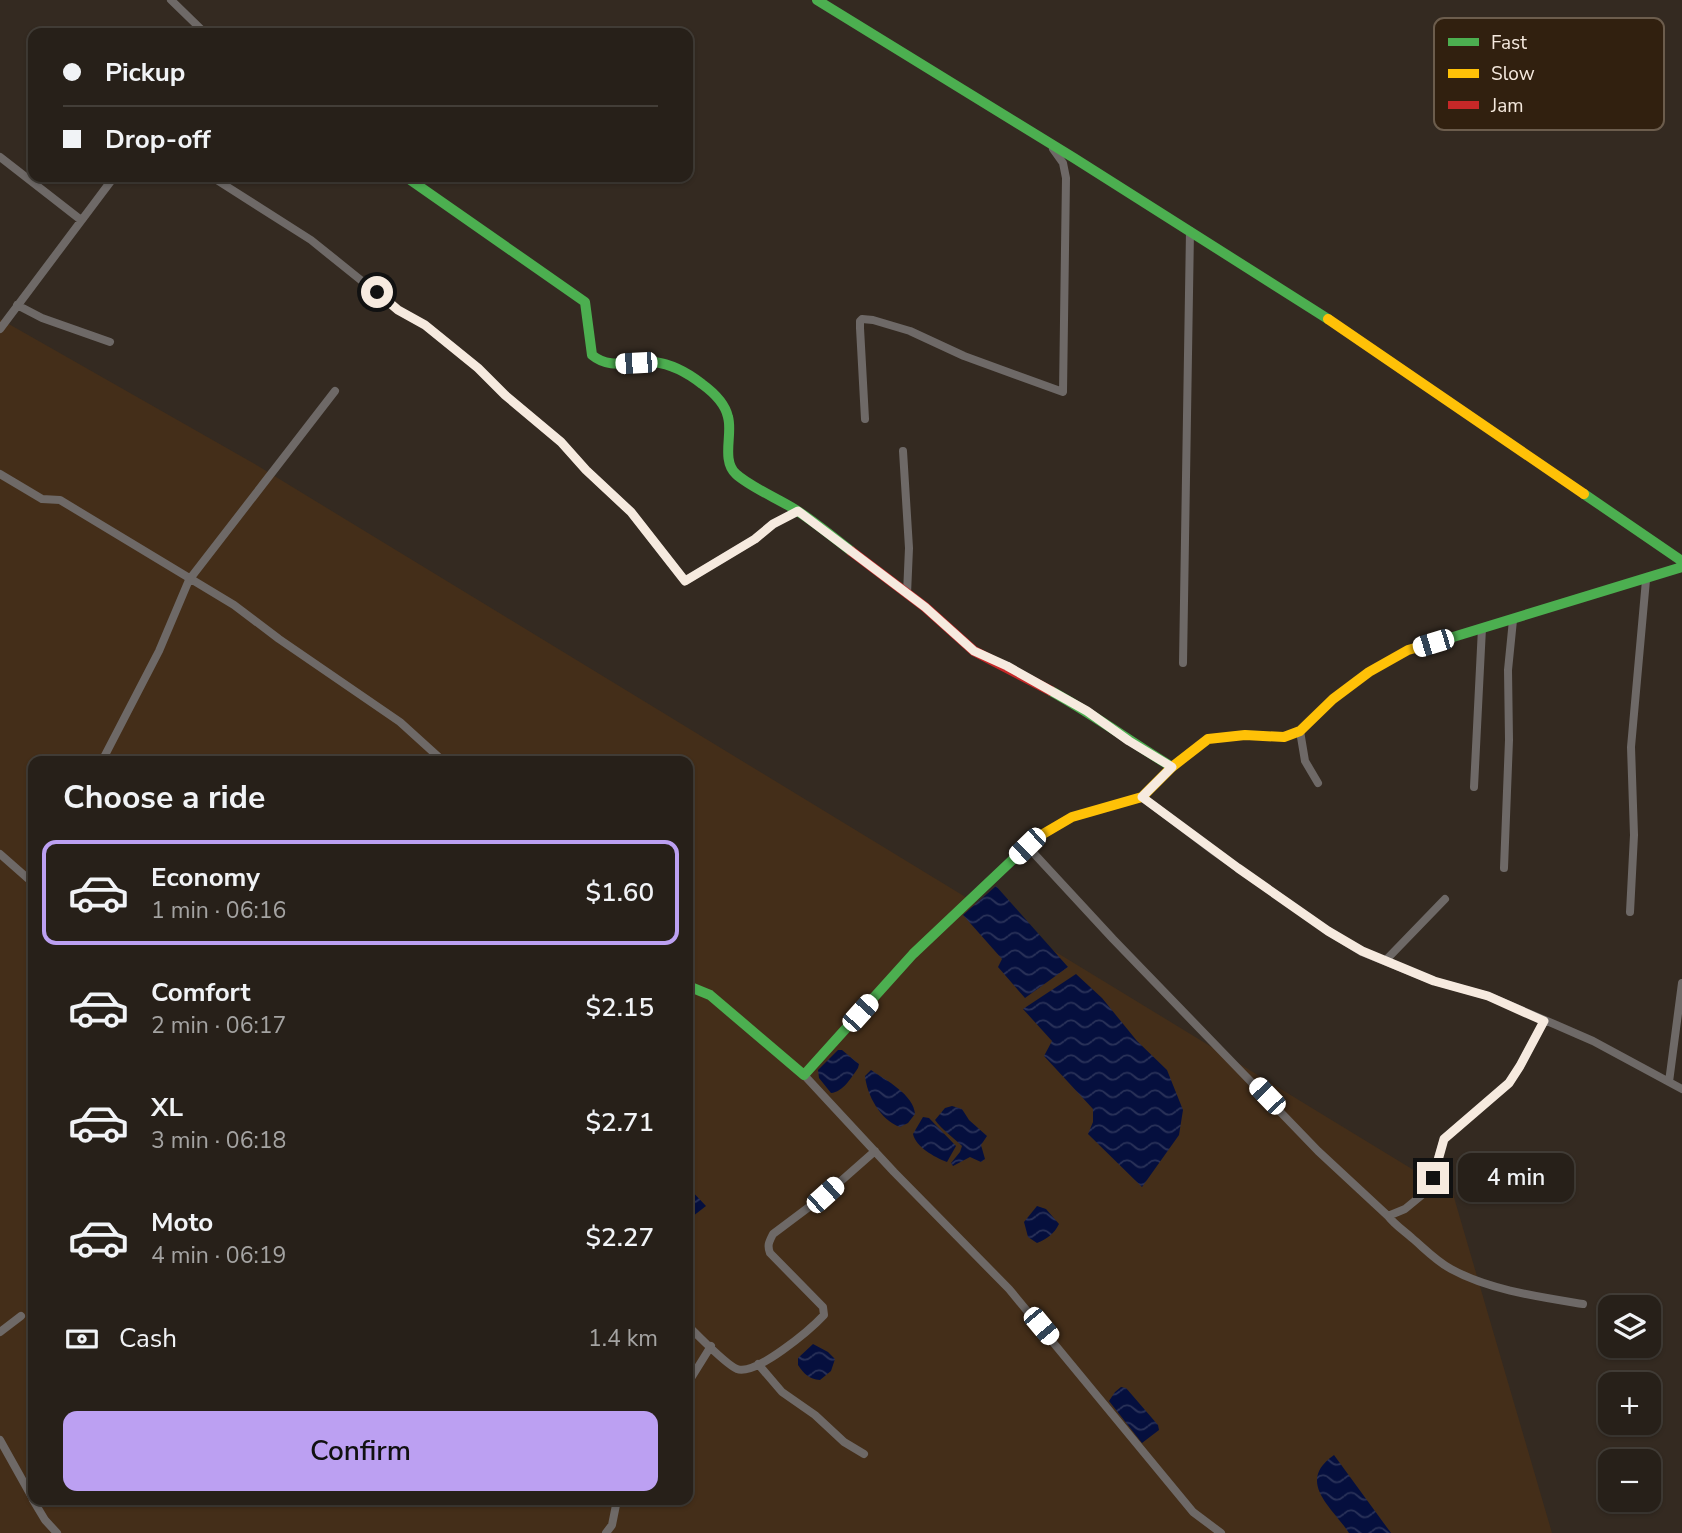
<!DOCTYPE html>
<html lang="en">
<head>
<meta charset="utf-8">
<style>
	body { margin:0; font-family:"Nunito Sans",sans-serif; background:#332d26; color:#f1f3f6; height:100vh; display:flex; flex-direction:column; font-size:26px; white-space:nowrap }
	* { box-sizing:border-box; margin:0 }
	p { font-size:23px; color:#a4a3a2 }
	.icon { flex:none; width:38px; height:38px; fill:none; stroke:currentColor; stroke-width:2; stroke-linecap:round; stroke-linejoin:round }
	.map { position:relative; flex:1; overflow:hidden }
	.details { position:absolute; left:28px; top:756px; width:665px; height:749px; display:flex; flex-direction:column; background:#272019; border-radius:14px; box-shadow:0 2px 5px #0004,0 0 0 2px #433e38 }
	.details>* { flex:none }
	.guide { position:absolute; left:28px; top:28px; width:665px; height:154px; border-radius:14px; box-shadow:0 2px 5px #0004,0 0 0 2px #433e38; display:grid; align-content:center; height:154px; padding:0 35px; background:#272019 }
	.tools { position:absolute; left:1598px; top:1295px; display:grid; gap:14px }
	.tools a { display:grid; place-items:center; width:63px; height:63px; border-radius:14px; background:#272019; box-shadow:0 2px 5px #0004,0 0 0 2px #433e38; font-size:35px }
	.end { position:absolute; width:32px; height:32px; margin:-16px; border:9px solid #f6eadf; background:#111; box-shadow:0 0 0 4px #111 }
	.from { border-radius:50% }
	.bubble { position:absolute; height:49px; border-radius:14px; background:#272019; box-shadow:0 2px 5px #0004,0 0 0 2px #433e38; font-size:23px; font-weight:600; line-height:49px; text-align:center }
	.car { position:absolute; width:21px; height:42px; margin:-21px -10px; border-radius:9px; box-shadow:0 0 5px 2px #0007; background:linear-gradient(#fff 24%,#345 0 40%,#fff 0 76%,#345 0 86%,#fff 0) }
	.guide b { display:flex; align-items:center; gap:24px; height:66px; font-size:26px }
	.guide b+b { border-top:2px solid #433e38 }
	.guide i { width:18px; height:18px; background:#f1f3f6 }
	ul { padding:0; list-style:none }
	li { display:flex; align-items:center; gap:21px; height:105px; margin:0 14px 10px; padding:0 21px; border:4px solid transparent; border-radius:14px }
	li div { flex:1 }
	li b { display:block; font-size:26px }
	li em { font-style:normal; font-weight:600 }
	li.active { border-color:#bca0f2 }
	li>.icon { width:63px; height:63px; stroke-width:1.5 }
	h2 { padding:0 35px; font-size:32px; line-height:84px }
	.pay { display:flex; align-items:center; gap:18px; height:77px; padding:0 35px; font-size:26px }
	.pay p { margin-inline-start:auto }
	.action { display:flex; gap:14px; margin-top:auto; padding:14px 35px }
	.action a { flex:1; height:80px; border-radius:14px; background:#bca0f2; color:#111; font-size:28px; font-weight:600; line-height:80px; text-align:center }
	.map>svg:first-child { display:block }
	.built { fill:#442e19; fill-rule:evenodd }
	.water { fill:url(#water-waves) }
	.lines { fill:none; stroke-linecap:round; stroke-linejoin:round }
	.street { stroke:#6e6967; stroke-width:8 }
	.fast { stroke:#4caf50; stroke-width:10 }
	.slow { stroke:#ffc107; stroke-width:10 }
	.jam { stroke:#c62828; stroke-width:10 }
	.route { stroke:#f6eadf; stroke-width:9 }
	.key { fill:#31200f; stroke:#6c5d4d; stroke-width:2 }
	.key-label { font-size:19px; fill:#f6eadf }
</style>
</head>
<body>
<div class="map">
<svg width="1682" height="1533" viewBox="0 0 1682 1533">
	<defs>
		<pattern id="water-waves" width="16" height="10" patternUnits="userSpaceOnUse" patternTransform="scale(1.75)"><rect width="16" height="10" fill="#050f3e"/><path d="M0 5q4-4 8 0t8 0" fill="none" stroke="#2a3259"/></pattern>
	</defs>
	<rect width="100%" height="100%" fill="#342a21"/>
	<path class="built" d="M 0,319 L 253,463 L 1453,1194 L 1552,1533 L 0,1533 ZM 33,761 L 688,761 L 688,1500 L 33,1500 Z"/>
	<path class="water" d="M 996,886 L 1068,967 L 1025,998 L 998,967 L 1002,959 L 963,915 Z
		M 1076,974 L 1102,998 L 1137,1041 L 1167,1070 L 1183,1110 L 1179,1135 L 1142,1187 L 1088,1134 L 1093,1122 L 1093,1109 L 1044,1056 L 1052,1041 L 1023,1009 Z
		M 838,1050 L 842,1050 L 859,1064 L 858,1068 C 851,1078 843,1092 831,1093 L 819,1078 L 818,1070 Z
		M 871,1070 C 886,1080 914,1095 915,1114 L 908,1123 L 900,1127 C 880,1120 867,1095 865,1076 Z
		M 952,1106 L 962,1109 L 969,1120 L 987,1136 L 981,1145 L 985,1159 L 981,1162 L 970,1157 L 953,1166 L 951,1163 L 960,1152 L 962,1146 C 953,1137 941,1129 935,1120 L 945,1108 Z
		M 923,1117 L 929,1118 L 956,1146 L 947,1162 C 934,1157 916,1147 913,1134 Z
		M 688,1187 L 706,1206 L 688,1220 Z
		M 1037,1206 L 1046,1209 L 1059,1224 C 1054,1234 1047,1239 1037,1243 L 1028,1237 L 1024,1222 Z
		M 813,1344 L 828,1352 L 835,1359 L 831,1371 L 820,1380 C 809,1379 804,1374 798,1365 L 798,1358 Z
		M 1121,1387 L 1126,1388 L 1158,1425 L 1159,1430 L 1142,1443 L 1109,1401 L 1115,1392 Z
		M 1334,1455 L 1391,1533 L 1349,1533 C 1333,1508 1295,1482 1334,1455 Z"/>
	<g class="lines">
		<path class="street" d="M 171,0 L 205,33
			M 0,157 L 81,220
			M 212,177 L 311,240 L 398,310 L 425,325 L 478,368 L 505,395 L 561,442 L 586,470 L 631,512 L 685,581 L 755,539 L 773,524 L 798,511
			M 17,305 L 42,318 L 110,342
			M 0,329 L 114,177
			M 865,419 L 860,328 L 860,321 L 862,319 L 873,320 L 910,331 L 964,356 L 1063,392 L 1066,178 L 1063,163 L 1053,149
			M 903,451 L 909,548 L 907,594
			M 0,474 L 42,499 L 60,500 L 234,605 L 279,639 L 400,722 L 443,761
			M 1183,663 L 1190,231
			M 1300,731 L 1305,761 L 1318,783
			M 102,761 L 159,651 L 189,580 L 335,391
			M 1474,787 L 1482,628
			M 1142,797 L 1215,852 L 1328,931 L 1362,952 L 1434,981 L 1488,996 L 1554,1024 L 1593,1041 L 1682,1089
			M 1027,846 L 1113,939 L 1318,1151 L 1388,1216 L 1405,1209 L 1428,1190 L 1444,1139 L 1509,1083 L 1520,1066 L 1544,1021
			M 0,854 L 33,883
			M 1504,868 L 1509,740 L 1508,670 L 1513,620
			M 1630,912 L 1634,835 L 1631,747 L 1646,580
			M 1385,961 L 1445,899
			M 804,1075 L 894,1172 L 1009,1289 L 1193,1512 L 1221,1533
			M 1669,1082 L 1682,983
			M 1388,1216 C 1395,1225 1403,1230 1412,1238 C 1424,1248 1436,1261 1451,1269 C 1489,1290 1540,1297 1583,1304
			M 688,1326 C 698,1335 726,1365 737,1369 C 756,1376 811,1329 824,1315 L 823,1307 L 770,1253 C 767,1245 769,1242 773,1234 L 825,1195 L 875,1151
			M 0,1332 L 21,1316
			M 758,1364 L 782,1392 L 815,1415 L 844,1442 L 864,1454
			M 688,1383 L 711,1346
			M 0,1440 L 33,1499
			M 33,1500 L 45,1520 L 57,1533
			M 606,1533 L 612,1525 L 617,1500"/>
		<path class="fast" d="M 817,0 L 1074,158 L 1328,319
			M 406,177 L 585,302 L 592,355 C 611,371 632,359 654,362 C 671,364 688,373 702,384 C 713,392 725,403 728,417 C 733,434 721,460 736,474 C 750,487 779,499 796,510 C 815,522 833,537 851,551
			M 1584,494 L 1682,561
			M 1440,641 L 1682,567
			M 1051,691 C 1093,714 1131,742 1172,767
			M 688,986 L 710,995 L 804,1075 L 913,954 L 1027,846 L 1043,834"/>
		<path class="slow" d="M 1328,319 L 1584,494
			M 1043,834 L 1072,817 L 1142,797 L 1172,767 L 1208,739 L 1245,735 L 1284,737 L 1300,731 L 1333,699 L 1369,672 L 1408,650 L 1440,641"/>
		<path class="jam" d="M 851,551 L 925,607 L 974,651 L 1051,691"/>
	</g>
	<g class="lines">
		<path class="route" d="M 377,292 L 398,310 L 425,325 L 478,368 L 505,395 L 561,442 L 586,470 L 631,512 L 685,581 L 755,539 L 773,524 L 798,511 L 925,607 L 974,651 L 1007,666 L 1087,711 L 1129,741 L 1172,767 L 1142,797 L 1238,868 L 1328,931 L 1362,951 L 1434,981 L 1488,996 L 1544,1021 L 1520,1066 L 1509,1083 L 1444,1139 L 1433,1178"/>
	</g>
	<rect x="1434" y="18" width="230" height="112" rx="10" class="key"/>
	<rect x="1448" y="38" width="31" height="8" fill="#4caf50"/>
	<rect x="1448" y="69" width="31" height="9" fill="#ffc107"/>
	<rect x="1448" y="101" width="31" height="8" fill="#c62828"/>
	<g class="key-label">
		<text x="1491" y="49">Fast</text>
		<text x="1491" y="80">Slow</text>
		<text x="1491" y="112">Jam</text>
	</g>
</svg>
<div class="tools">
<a><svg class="icon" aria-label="layers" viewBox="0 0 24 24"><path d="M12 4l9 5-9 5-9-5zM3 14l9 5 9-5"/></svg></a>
<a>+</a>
<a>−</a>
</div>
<i class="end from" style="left:377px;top:292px"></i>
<i class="end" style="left:1433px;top:1178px"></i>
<div class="bubble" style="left:1458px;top:1153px;width:116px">4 min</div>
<i class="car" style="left:636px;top:363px;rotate:267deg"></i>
<i class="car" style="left:1433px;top:643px;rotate:253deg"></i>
<i class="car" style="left:1027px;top:846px;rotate:226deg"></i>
<i class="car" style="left:860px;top:1013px;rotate:42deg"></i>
<i class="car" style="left:1267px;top:1096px;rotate:316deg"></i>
<i class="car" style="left:825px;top:1195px;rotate:48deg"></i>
<i class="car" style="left:1041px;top:1326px;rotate:140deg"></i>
<div class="guide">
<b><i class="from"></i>Pickup</b>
<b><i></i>Drop-off</b>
</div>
<section class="details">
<h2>Choose a ride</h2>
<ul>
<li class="active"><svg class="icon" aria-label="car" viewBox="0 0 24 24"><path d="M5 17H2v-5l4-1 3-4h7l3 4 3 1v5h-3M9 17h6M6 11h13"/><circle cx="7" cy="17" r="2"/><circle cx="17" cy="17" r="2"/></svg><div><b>Economy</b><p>1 min · 06:16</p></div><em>$1.60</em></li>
<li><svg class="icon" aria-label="car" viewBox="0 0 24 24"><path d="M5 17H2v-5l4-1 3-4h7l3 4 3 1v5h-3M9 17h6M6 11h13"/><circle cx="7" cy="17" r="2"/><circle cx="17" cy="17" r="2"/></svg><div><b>Comfort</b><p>2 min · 06:17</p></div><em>$2.15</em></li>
<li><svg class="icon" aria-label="car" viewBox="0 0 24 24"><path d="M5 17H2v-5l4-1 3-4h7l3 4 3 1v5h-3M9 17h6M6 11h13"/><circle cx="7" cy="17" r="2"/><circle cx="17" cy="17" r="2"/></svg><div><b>XL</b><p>3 min · 06:18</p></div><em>$2.71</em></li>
<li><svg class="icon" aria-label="car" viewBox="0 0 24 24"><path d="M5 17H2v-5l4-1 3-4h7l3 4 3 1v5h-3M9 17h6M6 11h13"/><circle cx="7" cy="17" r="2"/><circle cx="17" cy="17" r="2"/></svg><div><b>Moto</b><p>4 min · 06:19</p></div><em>$2.27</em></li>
</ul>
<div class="pay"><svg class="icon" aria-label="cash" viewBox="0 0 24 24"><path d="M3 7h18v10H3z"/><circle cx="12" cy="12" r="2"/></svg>Cash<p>1.4 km</p></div>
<div class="action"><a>Confirm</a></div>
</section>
</div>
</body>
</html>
